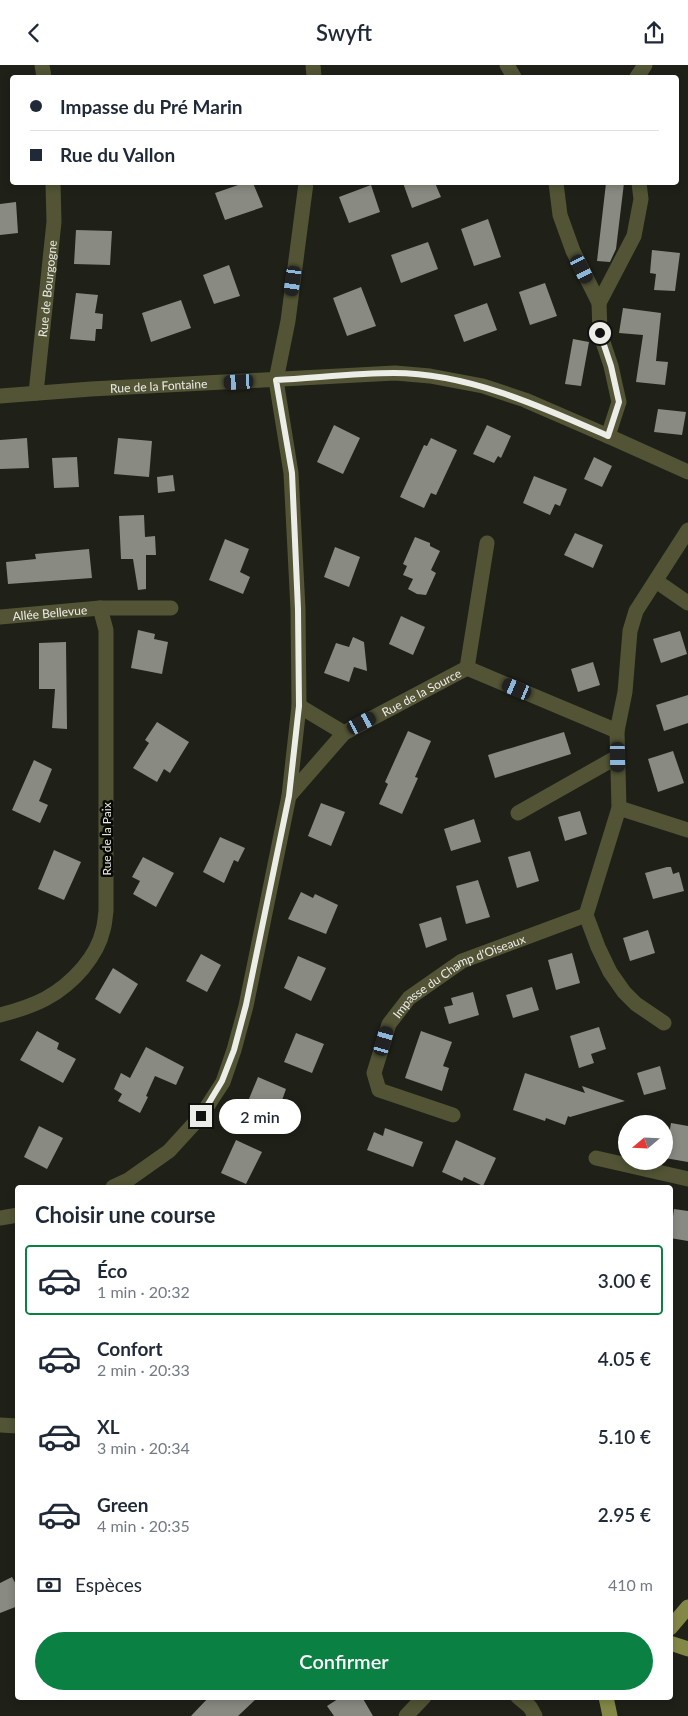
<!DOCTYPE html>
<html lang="fr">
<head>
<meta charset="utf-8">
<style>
	body { margin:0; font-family:Lato,sans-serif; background:#f2f2f3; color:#1f2937; height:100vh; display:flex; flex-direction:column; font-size:19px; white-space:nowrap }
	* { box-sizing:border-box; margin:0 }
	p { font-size:16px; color:#747a83 }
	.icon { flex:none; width:28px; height:28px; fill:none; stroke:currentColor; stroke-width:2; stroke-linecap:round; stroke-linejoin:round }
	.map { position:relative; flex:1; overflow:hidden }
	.details { position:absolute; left:15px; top:1120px; width:658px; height:515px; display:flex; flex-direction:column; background:#fff; border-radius:5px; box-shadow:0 2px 8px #0003 }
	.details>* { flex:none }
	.top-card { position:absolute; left:10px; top:10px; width:669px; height:110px; border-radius:5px; box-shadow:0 2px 8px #0003; display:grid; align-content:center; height:110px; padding:0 20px; background:#fff }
	.needle { width:32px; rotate:251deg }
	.controls { position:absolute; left:618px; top:1050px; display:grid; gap:10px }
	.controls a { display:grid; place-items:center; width:55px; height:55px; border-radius:50%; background:#fff; box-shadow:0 2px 8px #0003; font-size:25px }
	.end { position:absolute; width:22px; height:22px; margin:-11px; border:6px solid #edede8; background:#111; box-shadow:0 0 0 2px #111 }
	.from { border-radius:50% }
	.bubble { position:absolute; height:35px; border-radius:18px; background:#fff; box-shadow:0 2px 8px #0003; font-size:16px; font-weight:600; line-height:35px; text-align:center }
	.car { position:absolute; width:15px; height:30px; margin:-15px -8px; border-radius:6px; box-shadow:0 0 4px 1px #0007; background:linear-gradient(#222 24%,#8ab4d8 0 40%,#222 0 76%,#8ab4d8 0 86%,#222 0) }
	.top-card b { display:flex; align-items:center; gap:18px; height:48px; font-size:19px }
	.top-card b+b { border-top:1px solid #e0e1e3 }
	.top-card i { width:12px; height:12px; background:#1f2937 }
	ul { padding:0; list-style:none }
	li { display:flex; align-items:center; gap:15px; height:70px; margin:0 10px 8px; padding:0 10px; border:2px solid transparent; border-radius:5px }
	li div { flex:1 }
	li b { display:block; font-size:19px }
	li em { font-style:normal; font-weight:600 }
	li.current { border-color:#0b8043 }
	li>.icon { width:45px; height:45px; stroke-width:1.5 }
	h2 { padding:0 20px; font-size:22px; line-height:60px }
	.pay { display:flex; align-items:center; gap:12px; height:55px; padding:0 20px; font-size:19px }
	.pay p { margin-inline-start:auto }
	.button { display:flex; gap:10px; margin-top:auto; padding:10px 20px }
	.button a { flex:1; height:58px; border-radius:30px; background:#0b8043; color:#fff; font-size:20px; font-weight:600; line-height:58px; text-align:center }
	header { display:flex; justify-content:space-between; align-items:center; height:65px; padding:0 20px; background:#fff; font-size:22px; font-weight:600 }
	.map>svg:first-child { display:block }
	.building { fill:#898a81 }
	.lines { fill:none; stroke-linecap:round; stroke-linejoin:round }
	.minor { stroke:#525435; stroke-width:15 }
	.major { stroke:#848846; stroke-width:15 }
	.route { stroke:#edede8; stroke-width:6 }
	.labels { text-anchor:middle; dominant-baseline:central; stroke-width:5; stroke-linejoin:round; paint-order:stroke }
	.street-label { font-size:12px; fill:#edede8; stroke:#090906 }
</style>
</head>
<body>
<header><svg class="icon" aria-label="back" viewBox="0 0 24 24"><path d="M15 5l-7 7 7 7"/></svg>Swyft<svg class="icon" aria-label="share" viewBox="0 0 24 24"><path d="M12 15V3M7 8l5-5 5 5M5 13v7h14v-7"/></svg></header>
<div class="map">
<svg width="688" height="1651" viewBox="0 0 688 1651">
	<rect width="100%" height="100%" fill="#1f2018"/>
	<path class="building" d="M 244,118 L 253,118 L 263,142 L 225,155 L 215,128 Z
		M 403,118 L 435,118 L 441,132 L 412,143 Z
		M 606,118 L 624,118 L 616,184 L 610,197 L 597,196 Z
		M 371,120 L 380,147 L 349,158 L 339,132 Z
		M 16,137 L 18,168 L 0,170 L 0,139 Z
		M 488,154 L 501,192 L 474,201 L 461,164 Z
		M 76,165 L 112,166 L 110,200 L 74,199 Z
		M 428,177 L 438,204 L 401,218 L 391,190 Z
		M 652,185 L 680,188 L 675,226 L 654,225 L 656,209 L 650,208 Z
		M 229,200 L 240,231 L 214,239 L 203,210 Z
		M 545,218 L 557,251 L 530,260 L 519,227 Z
		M 361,222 L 376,261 L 347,271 L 333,233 Z
		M 76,228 L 98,230 L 95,248 L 103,249 L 102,264 L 96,264 L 95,276 L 70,274 Z
		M 181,235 L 191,263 L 151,277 L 142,248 Z
		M 487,238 L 497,265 L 464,277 L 454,250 Z
		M 623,243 L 661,248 L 656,296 L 668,297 L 665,320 L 636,317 L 643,270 L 619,268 Z
		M 573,274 L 589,277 L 581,321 L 565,319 Z
		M 658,344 L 686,347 L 682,370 L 654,367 Z
		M 334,360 L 360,373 L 343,409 L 317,397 Z
		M 487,360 L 511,371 L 501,393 L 498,391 L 494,398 L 473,389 Z
		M 27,373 L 29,403 L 0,404 L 0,375 Z
		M 118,373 L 152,376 L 149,412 L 114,409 Z
		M 431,373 L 457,385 L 436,430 L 431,428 L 424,443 L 400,432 L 424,380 L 427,381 Z
		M 77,392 L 79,422 L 54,423 L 52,393 Z
		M 594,392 L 612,401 L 602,422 L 584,414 Z
		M 173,410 L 175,426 L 158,428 L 157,412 Z
		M 534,411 L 567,424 L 560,441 L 555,439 L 550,450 L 523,438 Z
		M 144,450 L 145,472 L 155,471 L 156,490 L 146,490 L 146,524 L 138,525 L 133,494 L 121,494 L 119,451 Z
		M 575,468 L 603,480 L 593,503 L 564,490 Z
		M 415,472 L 430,478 L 430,481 L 440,486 L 431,505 L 436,508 L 426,530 L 417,529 L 408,524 L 413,514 L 403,510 L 407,501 L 403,499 Z
		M 225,474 L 249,484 L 240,507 L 250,512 L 243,529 L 209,515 Z
		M 335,482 L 360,492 L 349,522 L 324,512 Z
		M 89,484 L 92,513 L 8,519 L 6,497 L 36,494 L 35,489 Z
		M 401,551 L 425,562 L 413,590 L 389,579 Z
		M 138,565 L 155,569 L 154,574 L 168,577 L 162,609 L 131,603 Z
		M 680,566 L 687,589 L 661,598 L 653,574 Z
		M 353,572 L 364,577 L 367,606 L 354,602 L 349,617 L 324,608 L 336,578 L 349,582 Z
		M 66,577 L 67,664 L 52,663 L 55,624 L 39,624 L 39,578 Z
		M 593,597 L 600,620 L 578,627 L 571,604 Z
		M 688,630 L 688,658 L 664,666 L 656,640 Z
		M 157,657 L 189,677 L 170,708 L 164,704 L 157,717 L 133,703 L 149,678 L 145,675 Z
		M 408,666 L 431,676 L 415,712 L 418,713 L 402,749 L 379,739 L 388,719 L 385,717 Z
		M 564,667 L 571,689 L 495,713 L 488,690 Z
		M 673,686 L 684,718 L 658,727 L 648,694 Z
		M 34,695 L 52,704 L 39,736 L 48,740 L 40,758 L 12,745 Z
		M 321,738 L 345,747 L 331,781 L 308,771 Z
		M 580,746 L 587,769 L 565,776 L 558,752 Z
		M 474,754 L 481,777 L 451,786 L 444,764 Z
		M 220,772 L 245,783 L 238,797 L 234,795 L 224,818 L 203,807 Z
		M 54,785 L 81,797 L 64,835 L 38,824 Z
		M 530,786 L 539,816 L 517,823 L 508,792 Z
		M 143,792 L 174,808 L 156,842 L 133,829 L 140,816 L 132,812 Z
		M 667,802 L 671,802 L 673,809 L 679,807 L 684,826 L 653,834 L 645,808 Z
		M 478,815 L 490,852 L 466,859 L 456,821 Z
		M 301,827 L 313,833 L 315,829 L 338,840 L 326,869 L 288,854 Z
		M 441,852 L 447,875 L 426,883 L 419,859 Z
		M 648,865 L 655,888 L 630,896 L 623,873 Z
		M 572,888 L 580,918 L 556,925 L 548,895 Z
		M 201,889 L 221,900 L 207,927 L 186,916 Z
		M 298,891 L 326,903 L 311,936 L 284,923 Z
		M 113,903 L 138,919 L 120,949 L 95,934 Z
		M 532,922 L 539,945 L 513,953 L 506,930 Z
		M 473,927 L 479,950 L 449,959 L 444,942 L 453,940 L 451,933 Z
		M 599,962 L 606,984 L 591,989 L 594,998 L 579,1003 L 570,971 Z
		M 37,966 L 59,978 L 57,984 L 76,994 L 63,1018 L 20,995 Z
		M 421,966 L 452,977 L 443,1001 L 449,1003 L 442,1026 L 405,1013 Z
		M 296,968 L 324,979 L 312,1008 L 284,997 Z
		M 146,982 L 184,1002 L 176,1020 L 155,1011 L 146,1031 L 148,1032 L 140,1048 L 118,1036 L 122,1029 L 114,1024 L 121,1008 L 130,1013 Z
		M 660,1001 L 666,1024 L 644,1030 L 637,1008 Z
		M 525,1008 L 585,1028 L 582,1021 L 625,1036 L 570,1052 L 568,1051 L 565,1060 L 546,1053 L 545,1056 L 513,1045 Z
		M 258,1012 L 286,1024 L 274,1058 L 244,1046 Z
		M 671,1058 L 688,1061 L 688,1097 L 665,1093 Z
		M 39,1061 L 63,1073 L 47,1104 L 24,1092 Z
		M 385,1063 L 423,1077 L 413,1102 L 367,1085 L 374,1067 L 383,1071 Z
		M 236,1075 L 262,1087 L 246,1119 L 221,1108 Z
		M 456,1075 L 496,1093 L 483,1121 L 464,1112 L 462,1116 L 442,1107 Z
		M 674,1144 L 688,1146 L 688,1176 L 670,1173 Z
		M 12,1512 L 18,1523 L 18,1541 L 0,1548 L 0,1518 Z
		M 209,1632 L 258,1632 L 238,1651 L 191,1651 Z
		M 341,1632 L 362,1632 L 373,1651 L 334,1651 L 327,1641 Z"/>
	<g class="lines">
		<g class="minor">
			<path d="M 42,0 L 44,12"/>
			<path d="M 313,0 L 314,12"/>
			<path d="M 507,0 L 514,12"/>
			<path d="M 637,12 L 645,0"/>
			<path d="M 556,118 L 560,150 L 573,186 L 599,238"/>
			<path id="s1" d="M 36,328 L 54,157 L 53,118"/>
			<path id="s2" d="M 0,331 L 91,324 L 395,308 L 430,311 L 483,321 L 525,335 L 608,371 L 688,407"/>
			<path d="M 608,371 L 619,337 L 611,301 L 600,268 L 599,238 L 634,171 L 641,134 L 639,118"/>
			<path d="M 656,516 L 688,538"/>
			<path id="s3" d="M 0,552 L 100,543 L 171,543"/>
			<path d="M 467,603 L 617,666"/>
			<path d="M 299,641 L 344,668"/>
			<path id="s4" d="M 289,731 L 344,668 L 467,603 L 487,478"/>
			<path d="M 619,743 L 688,765"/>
			<path d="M 518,748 L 617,692"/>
			<path d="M 0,950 C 35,941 59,931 83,903 C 92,892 100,879 103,865 C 105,859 105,852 106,846 L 106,565 L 100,543"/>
			<path d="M 664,958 L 636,939 L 624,927 L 610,907 L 598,882 L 586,850 L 619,743 L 617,666 L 625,627 L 630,566 L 636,546 L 688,465"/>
			<path id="s5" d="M 453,1050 L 379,1025 L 374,1008 L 389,959 L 409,933 L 462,896 L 586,850"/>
			<path d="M 596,1093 L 688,1114"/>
			<path d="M 113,1122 L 128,1115 L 169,1086 L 201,1051 L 223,1017 L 234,985 L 246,941 L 289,731 L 299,641 L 298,544 L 291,408 L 276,315 L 288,256 L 306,118"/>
			<path d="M 0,1153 L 18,1150"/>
			<path d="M 0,1360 L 18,1361"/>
			<path d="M 518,1632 L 530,1642 L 535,1651"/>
			<path d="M 406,1651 L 424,1632"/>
		</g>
		<path class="major" d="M 670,1563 L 688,1542
			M 670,1578 L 688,1584
			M 606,1632 L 610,1651"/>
	</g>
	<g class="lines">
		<path class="route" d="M 201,1051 L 222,1016 L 234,985 L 246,940 L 289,731 L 299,641 L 298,544 L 292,408 L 276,315 C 315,313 355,308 394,308 C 468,308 542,342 608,371 L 619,337 L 611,301 L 600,268"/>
	</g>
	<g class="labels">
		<g class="street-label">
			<text stroke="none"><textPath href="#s1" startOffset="105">Rue de Bourgogne</textPath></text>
			<text stroke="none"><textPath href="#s2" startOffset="159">Rue de la Fontaine</textPath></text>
			<text stroke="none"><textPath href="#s3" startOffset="50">Allée Bellevue</textPath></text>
			<text stroke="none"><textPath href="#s4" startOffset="171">Rue de la Source</textPath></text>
			<text transform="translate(106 774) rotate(-90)">Rue de la Paix</text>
			<text stroke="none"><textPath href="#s5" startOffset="234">Impasse du Champ d'Oiseaux</textPath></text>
		</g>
	</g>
</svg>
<div class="controls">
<a><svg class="needle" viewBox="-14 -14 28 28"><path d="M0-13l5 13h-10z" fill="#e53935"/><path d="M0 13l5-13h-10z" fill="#747a83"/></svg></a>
</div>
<i class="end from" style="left:600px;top:268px"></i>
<i class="end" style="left:201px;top:1051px"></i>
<div class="bubble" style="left:219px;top:1034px;width:82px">2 min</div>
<i class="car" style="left:582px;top:204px;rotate:153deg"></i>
<i class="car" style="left:293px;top:216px;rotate:188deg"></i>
<i class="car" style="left:239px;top:317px;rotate:267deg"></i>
<i class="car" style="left:517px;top:624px;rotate:293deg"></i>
<i class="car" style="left:362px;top:658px;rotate:62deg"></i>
<i class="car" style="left:618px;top:692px;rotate:179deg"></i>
<i class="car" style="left:384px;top:976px;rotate:16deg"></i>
<div class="top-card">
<b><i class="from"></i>Impasse du Pré Marin</b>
<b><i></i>Rue du Vallon</b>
</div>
<section class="details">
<h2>Choisir une course</h2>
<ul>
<li class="current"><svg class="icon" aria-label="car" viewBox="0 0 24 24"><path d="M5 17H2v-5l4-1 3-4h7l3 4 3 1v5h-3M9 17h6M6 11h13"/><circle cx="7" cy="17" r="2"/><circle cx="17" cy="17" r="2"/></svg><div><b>Éco</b><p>1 min · 20:32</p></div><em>3.00 €</em></li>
<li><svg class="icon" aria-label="car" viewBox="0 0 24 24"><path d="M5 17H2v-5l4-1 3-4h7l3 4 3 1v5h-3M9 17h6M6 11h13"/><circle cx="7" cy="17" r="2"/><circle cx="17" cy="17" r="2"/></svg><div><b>Confort</b><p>2 min · 20:33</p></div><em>4.05 €</em></li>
<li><svg class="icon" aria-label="car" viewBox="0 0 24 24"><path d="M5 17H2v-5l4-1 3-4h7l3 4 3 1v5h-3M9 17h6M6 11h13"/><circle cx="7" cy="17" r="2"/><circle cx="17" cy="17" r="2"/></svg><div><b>XL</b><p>3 min · 20:34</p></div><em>5.10 €</em></li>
<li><svg class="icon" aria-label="car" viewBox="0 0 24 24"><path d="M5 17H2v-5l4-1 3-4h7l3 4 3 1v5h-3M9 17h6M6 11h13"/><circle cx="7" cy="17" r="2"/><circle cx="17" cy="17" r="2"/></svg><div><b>Green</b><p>4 min · 20:35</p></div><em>2.95 €</em></li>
</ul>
<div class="pay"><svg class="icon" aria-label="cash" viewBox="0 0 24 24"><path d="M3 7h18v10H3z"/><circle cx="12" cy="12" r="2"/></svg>Espèces<p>410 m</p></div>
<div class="button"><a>Confirmer</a></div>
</section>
</div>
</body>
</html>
